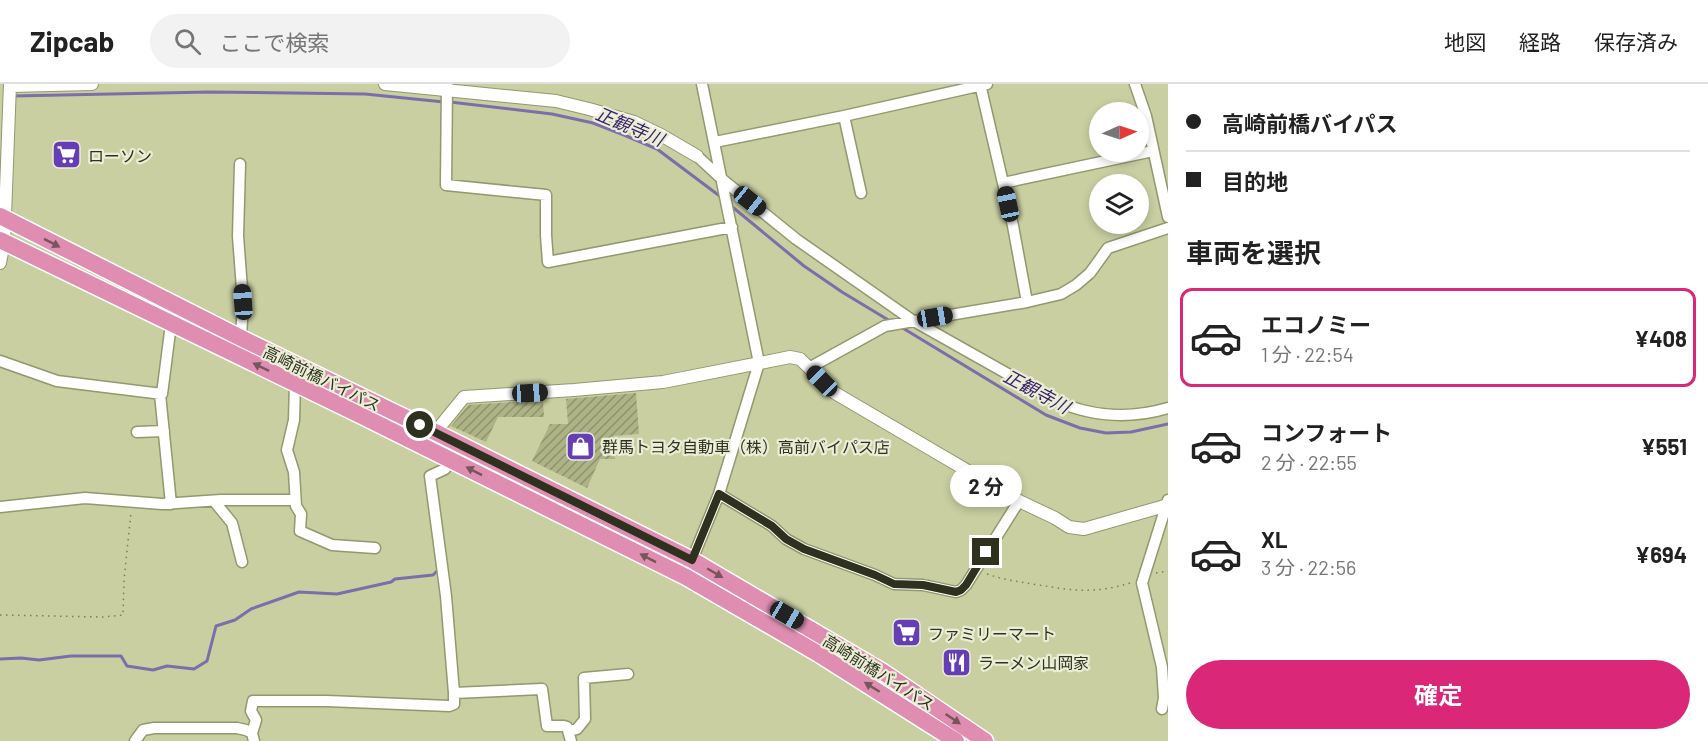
<!DOCTYPE html>
<html lang="ja">
<head>
<meta charset="utf-8">
<style>
	body { margin:0; font-family:Barlow,"Noto Sans JP",sans-serif; background:#f2f2f2; color:#222; height:100vh; display:flex; flex-direction:column; font-size:22px; white-space:nowrap }
	* { box-sizing:border-box; margin:0 }
	p { font-size:20px; color:#767676 }
	.icon { flex:none; width:33px; height:33px; fill:none; stroke:currentColor; stroke-width:2; stroke-linecap:round; stroke-linejoin:round }
	.map { position:relative; flex:1; overflow:hidden }
	.side { display:flex; flex-direction:column; background:#fff; width:540px }
	.side>* { flex:none }
	.guide { display:grid; align-content:center; height:132px; padding:0 18px; background:#fff }
	.needle { width:39px; rotate:87deg }
	.buttons { position:absolute; left:1089px; top:18px; display:grid; gap:12px }
	.buttons a { display:grid; place-items:center; width:60px; height:60px; border-radius:50%; background:#fff; box-shadow:0 3px 9px #0003; font-size:30px }
	.end { position:absolute; width:27px; height:27px; margin:-14px; border:8px solid #2f311f; background:#fff; box-shadow:0 0 0 3px #fff }
	.from { border-radius:50% }
	.bubble { position:absolute; height:42px; border-radius:21px; background:#fff; box-shadow:0 3px 9px #0003; font-size:20px; font-weight:700; line-height:42px; text-align:center }
	.car { position:absolute; width:18px; height:36px; margin:-18px -9px; border-radius:8px; box-shadow:0 0 4px 2px #0007; background:linear-gradient(#222 24%,#8ab4d8 0 40%,#222 0 76%,#8ab4d8 0 86%,#222 0) }
	.guide b { display:flex; align-items:center; gap:21px; height:57px; font-size:22px }
	.guide b+b { border-top:2px solid #e0e0e0 }
	.guide i { width:15px; height:15px; background:#222 }
	ul { padding:0; list-style:none }
	li { display:flex; align-items:center; gap:18px; height:99px; margin:0 12px 9px; padding:0 6px; border:3px solid transparent; border-radius:12px }
	li div { flex:1 }
	li b { display:block; font-size:22px }
	li em { font-style:normal; font-weight:700 }
	li.on { border-color:#db2777 }
	li>.icon { width:54px; height:54px; stroke-width:1.5 }
	h2 { padding:0 18px; font-size:27px; line-height:72px }
	.primary-button { display:flex; gap:12px; margin-top:auto; padding:12px 18px }
	.primary-button a { flex:1; height:69px; border-radius:36px; background:#db2777; color:#fff; font-size:24px; font-weight:700; line-height:69px; text-align:center }
	header { display:flex; align-items:center; gap:36px; box-sizing:border-box; height:84px; padding:0 30px; background:#fff; border-bottom:2px solid #e0e0e0 }
	header strong { font-size:28px }
	nav { display:flex; gap:33px; margin-inline-start:auto; font-size:21px }
	.search { width:420px; height:54px; background:#f2f2f2; display:flex; align-items:center; gap:15px; box-sizing:border-box; padding:0 21px; border-radius:33px; color:#767676; font-size:22px }
	main { display:flex; flex:1; min-height:0 }
	.map>svg:first-child { display:block }
	.lines { fill:none; stroke-linecap:round; stroke-linejoin:round }
	.stream { stroke:#7c6eaa; stroke-width:3 }
	.building { fill:url(#building-hatch) }
	.minor-casing { stroke:#93986d; stroke-width:13 }
	.tertiary-casing { stroke:#93986d; stroke-width:14 }
	.trunk-casing { stroke:#fff; stroke-width:19 }
	.path { stroke:#7a7e5e; stroke-width:1.5; stroke-dasharray:1.5 4.5; stroke-linecap:butt }
	.minor { stroke:#fff; stroke-width:10 }
	.tertiary { stroke:#fff; stroke-width:12 }
	.trunk { stroke:#df8eb2; stroke-width:16 }
	.oneway { fill:#75565a }
	.route { stroke:#2f311f; stroke-width:8 }
	.labels { text-anchor:middle; dominant-baseline:central; stroke-width:4.5; stroke-linejoin:round; paint-order:stroke }
	.poi-label { font-size:16px; fill:#2f311f; stroke:#eaeed6; text-anchor:start }
	.street-label { font-size:16px; fill:#2f311f; stroke:#eaeed6 }
	.water-label { font-size:18px; font-style:italic; fill:#371e67; stroke:#eaeed6 }
</style>
</head>
<body>
<header>
<strong>Zipcab</strong>
<div class="search"><svg class="icon" aria-label="search" viewBox="0 0 24 24"><circle cx="10" cy="10" r="6"/><path d="M15 15l6 6"/></svg>ここで検索</div>
<nav><a>地図</a><a>経路</a><a>保存済み</a></nav>
</header>
<main>
<div class="map">
<svg width="1168" height="657" viewBox="0 0 1168 657">
	<defs>
		<pattern id="building-hatch" width="6" height="6" patternUnits="userSpaceOnUse" patternTransform="scale(1.5)"><rect width="6" height="6" fill="#aeb386"/><path d="M-1 1l2-2M0 6l6-6M5 7l2-2" fill="none" stroke="#8e926d"/></pattern>
	</defs>
	<rect width="100%" height="100%" fill="#c9cfa1"/>
	<g class="lines">
		<path class="stream" d="M 13,12 L 209,8 L 365,10 L 444,18
			M 450,18 L 552,30 L 593,39 L 624,51 L 657,65 L 721,113
			M 730,121 L 804,182 L 842,208 L 890,237
			M 901,243 L 1046,331 L 1080,344 L 1106,349 L 1131,348 L 1168,340
			M 0,575 L 21,574 L 39,576 L 71,572 L 121,572 L 127,582 L 153,586 L 167,582 L 194,585 L 207,577 L 216,542 L 235,536 L 251,525 L 299,508 L 337,510 L 391,498 L 395,495 L 433,491 L 439,485"/>
	</g>
	<path class="building" d="M 636,309 L 639,350 L 613,352 L 615,375 L 600,375 L 587,404 L 532,377 L 550,340 L 568,340 L 566,315 Z
		M 543,316 L 544,333 L 498,333 L 486,358 L 451,342 L 468,321 Z"/>
	<g class="lines">
		<defs>
			<path id="minor" d="M 447,0 L 446,101 L 546,111 L 546,151 L 548,178 L 732,143
				M 980,0 L 1013,142 L 1027,218
				M 1135,0 L 1146,32 L 1168,133
				M 844,32 L 861,109
				M 715,58 L 844,32 L 987,0
				M 697,72 L 723,96 L 796,155 L 912,236 L 1052,315 C 1090,333 1127,336 1168,324
				M 240,80 L 238,152 L 243,218 L 241,254
				M 1003,99 L 1153,67
				M 0,277 L 57,297 L 162,310 L 171,240
				M 809,284 L 885,242 L 1027,218 L 1061,210 L 1076,201 L 1090,189 L 1108,164 L 1168,144
				M 295,299 L 294,336 L 287,366 L 294,388 L 296,422 L 301,430 L 300,447 L 332,461 L 375,464
				M 160,310 L 171,420
				M 137,348 L 164,347
				M 719,410 L 772,442 L 786,455 L 804,465 L 875,491 L 894,500 L 923,501 L 956,508 L 961,506 L 966,501 L 1019,417
				M 214,417 L 232,439 L 242,478
				M 0,423 L 85,414 L 162,420 L 221,416 L 295,416
				M 692,476 L 719,410 L 759,279 L 702,0
				M 454,609 L 542,605 L 547,642 L 564,642 L 567,643 L 571,657
				M 1162,625 L 1164,614 L 1162,583 L 1142,499 L 1168,416
				M 569,647 L 577,645 L 585,635 L 584,594 L 628,590
				M 252,649 L 256,636 L 251,627 L 253,617 L 327,617 L 449,622 L 454,620 L 454,609 L 446,512 L 430,392 L 445,385 L 450,375
				M 135,657 L 143,646 L 154,644 L 237,644 L 246,646 L 252,649 L 254,657"/>
			<path id="tertiary" d="M 385,0 L 556,17 L 589,25 L 634,38 L 661,51 L 697,72
				M 10,2 L 92,0
				M 0,179 L 4,158 L 10,0
				M 437,349 L 442,340 L 464,313 L 574,306 L 663,298 L 790,273 L 800,275 L 835,309 L 1019,417 L 1055,434 L 1069,443 L 1084,445 L 1168,421"/>
			<path id="trunk" d="M 0,132 L 241,254 L 437,349 L 692,476 L 883,588 L 985,657
				M 0,156 L 362,332 L 686,493 L 817,569 L 956,657"/>
		</defs>
		<use href="#minor" class="minor-casing"/>
		<use href="#tertiary" class="tertiary-casing"/>
		<use href="#trunk" class="trunk-casing"/>
		<path class="path" d="M 1156,489 L 1168,487
			M 987,490 C 1004,496 1021,498 1039,501 C 1075,507 1097,510 1133,498
			M 0,531 L 103,533 L 123,531 L 124,496 L 131,428"/>
		<use href="#minor" class="minor"/>
		<use href="#tertiary" class="tertiary"/>
		<use href="#trunk" class="trunk"/>
	</g>
	<defs><path id="oneway-solid" d="M-6-.8H1V-3.2L6.5 0L1 3.2V.8H-6Z" transform="scale(1.5)"/></defs>
	<g class="oneway">
		<use href="#oneway-solid" transform="translate(52 159) rotate(27)"/>
		<use href="#oneway-solid" transform="translate(261 283) rotate(-154)"/>
		<use href="#oneway-solid" transform="translate(474 387) rotate(-153)"/>
		<use href="#oneway-solid" transform="translate(648 474) rotate(-153)"/>
		<use href="#oneway-solid" transform="translate(715 489) rotate(30)"/>
		<use href="#oneway-solid" transform="translate(872 603) rotate(-148)"/>
		<use href="#oneway-solid" transform="translate(953 635) rotate(34)"/>
	</g>
	<g class="lines">
		<path class="route" d="M 420,341 L 692,476 L 719,410 L 772,442 L 786,455 L 804,465 L 875,491 L 894,500 L 923,501 L 956,508 L 961,506 L 966,501 L 986,468"/>
	</g>
	<defs>
		<symbol id="supermarket-square" viewBox="-11 -11 22 22"><rect x="-9" y="-9" width="18" height="18" rx="4" fill="#653db5" stroke="#eaeed6"/><path d="M-6-5.5h2.5l.6 2H6L4.5 2H-2.5L-4.4-4H-6ZM-1.5 3.2a1.3 1.3 0 1 0 .1 0ZM3 3.2a1.3 1.3 0 1 0 .1 0Z" fill="#fff"/></symbol>
		<symbol id="shop-square" viewBox="-11 -11 22 22"><rect x="-9" y="-9" width="18" height="18" rx="4" fill="#653db5" stroke="#eaeed6"/><path d="M-5-2.5h2.3a2.7 3.5 0 0 1 5.4 0H5L5.5 6h-11ZM-1.5-2.5h3a1.5 2.3 0 0 0-3 0Z" fill="#fff"/></symbol>
		<symbol id="restaurant-square" viewBox="-11 -11 22 22"><rect x="-9" y="-9" width="18" height="18" rx="4" fill="#653db5" stroke="#eaeed6"/><path d="M-5-6h1v4h1v-4h1v4h1v-4h1v5L-1.5 .5V6h-2V.5L-5-1ZM5-6V6H3V1.5H1.5Q1.5-4 5-6Z" fill="#fff"/></symbol>
	</defs>
	<g fill-rule="evenodd">
		<use href="#supermarket-square" x="50" y="54" width="33" height="33"/>
		<use href="#shop-square" x="564" y="346" width="33" height="33"/>
		<use href="#supermarket-square" x="890" y="532" width="33" height="33"/>
		<use href="#restaurant-square" x="940" y="562" width="33" height="33"/>
	</g>
	<g class="labels">
		<g class="poi-label">
			<text x="88" y="71">ローソン</text>
			<text x="602" y="362">群馬トヨタ自動車（株）高前バイパス店</text>
			<text x="928" y="549">ファミリーマート</text>
			<text x="978" y="578">ラーメン山岡家</text>
		</g>
		<g class="street-label">
			<text transform="translate(322 294) rotate(26)">高崎前橋バイパス</text>
			<text transform="translate(879 588) rotate(32)">高崎前橋バイパス</text>
		</g>
		<g class="water-label">
			<text transform="translate(630 42) rotate(23)">正観寺川</text>
			<text transform="translate(1037 307) rotate(28)">正観寺川</text>
		</g>
	</g>
</svg>
<div class="buttons">
<a><svg class="needle" viewBox="-14 -14 28 28"><path d="M0-13l5 13h-10z" fill="#e53935"/><path d="M0 13l5-13h-10z" fill="#767676"/></svg></a>
<a><svg class="icon" aria-label="layers" viewBox="0 0 24 24"><path d="M12 4l9 5-9 5-9-5zM3 14l9 5 9-5"/></svg></a>
</div>
<i class="end from" style="left:420px;top:341px"></i>
<i class="end" style="left:986px;top:468px"></i>
<div class="bubble" style="left:950px;top:381px;width:72px">2 分</div>
<i class="car" style="left:750px;top:117px;rotate:129deg"></i>
<i class="car" style="left:1008px;top:120px;rotate:348deg"></i>
<i class="car" style="left:243px;top:218px;rotate:356deg"></i>
<i class="car" style="left:935px;top:233px;rotate:81deg"></i>
<i class="car" style="left:822px;top:297px;rotate:315deg"></i>
<i class="car" style="left:530px;top:309px;rotate:87deg"></i>
<i class="car" style="left:787px;top:531px;rotate:120deg"></i>
</div>
<section class="side">
<div class="guide">
<b><i class="from"></i>高崎前橋バイパス</b>
<b><i></i>目的地</b>
</div>
<h2>車両を選択</h2>
<ul>
<li class="on"><svg class="icon" aria-label="car" viewBox="0 0 24 24"><path d="M5 17H2v-5l4-1 3-4h7l3 4 3 1v5h-3M9 17h6M6 11h13"/><circle cx="7" cy="17" r="2"/><circle cx="17" cy="17" r="2"/></svg><div><b>エコノミー</b><p>1 分 · 22:54</p></div><em>¥408</em></li>
<li><svg class="icon" aria-label="car" viewBox="0 0 24 24"><path d="M5 17H2v-5l4-1 3-4h7l3 4 3 1v5h-3M9 17h6M6 11h13"/><circle cx="7" cy="17" r="2"/><circle cx="17" cy="17" r="2"/></svg><div><b>コンフォート</b><p>2 分 · 22:55</p></div><em>¥551</em></li>
<li><svg class="icon" aria-label="car" viewBox="0 0 24 24"><path d="M5 17H2v-5l4-1 3-4h7l3 4 3 1v5h-3M9 17h6M6 11h13"/><circle cx="7" cy="17" r="2"/><circle cx="17" cy="17" r="2"/></svg><div><b>XL</b><p>3 分 · 22:56</p></div><em>¥694</em></li>
</ul>
<div class="primary-button"><a>確定</a></div>
</section>
</main>
</body>
</html>
